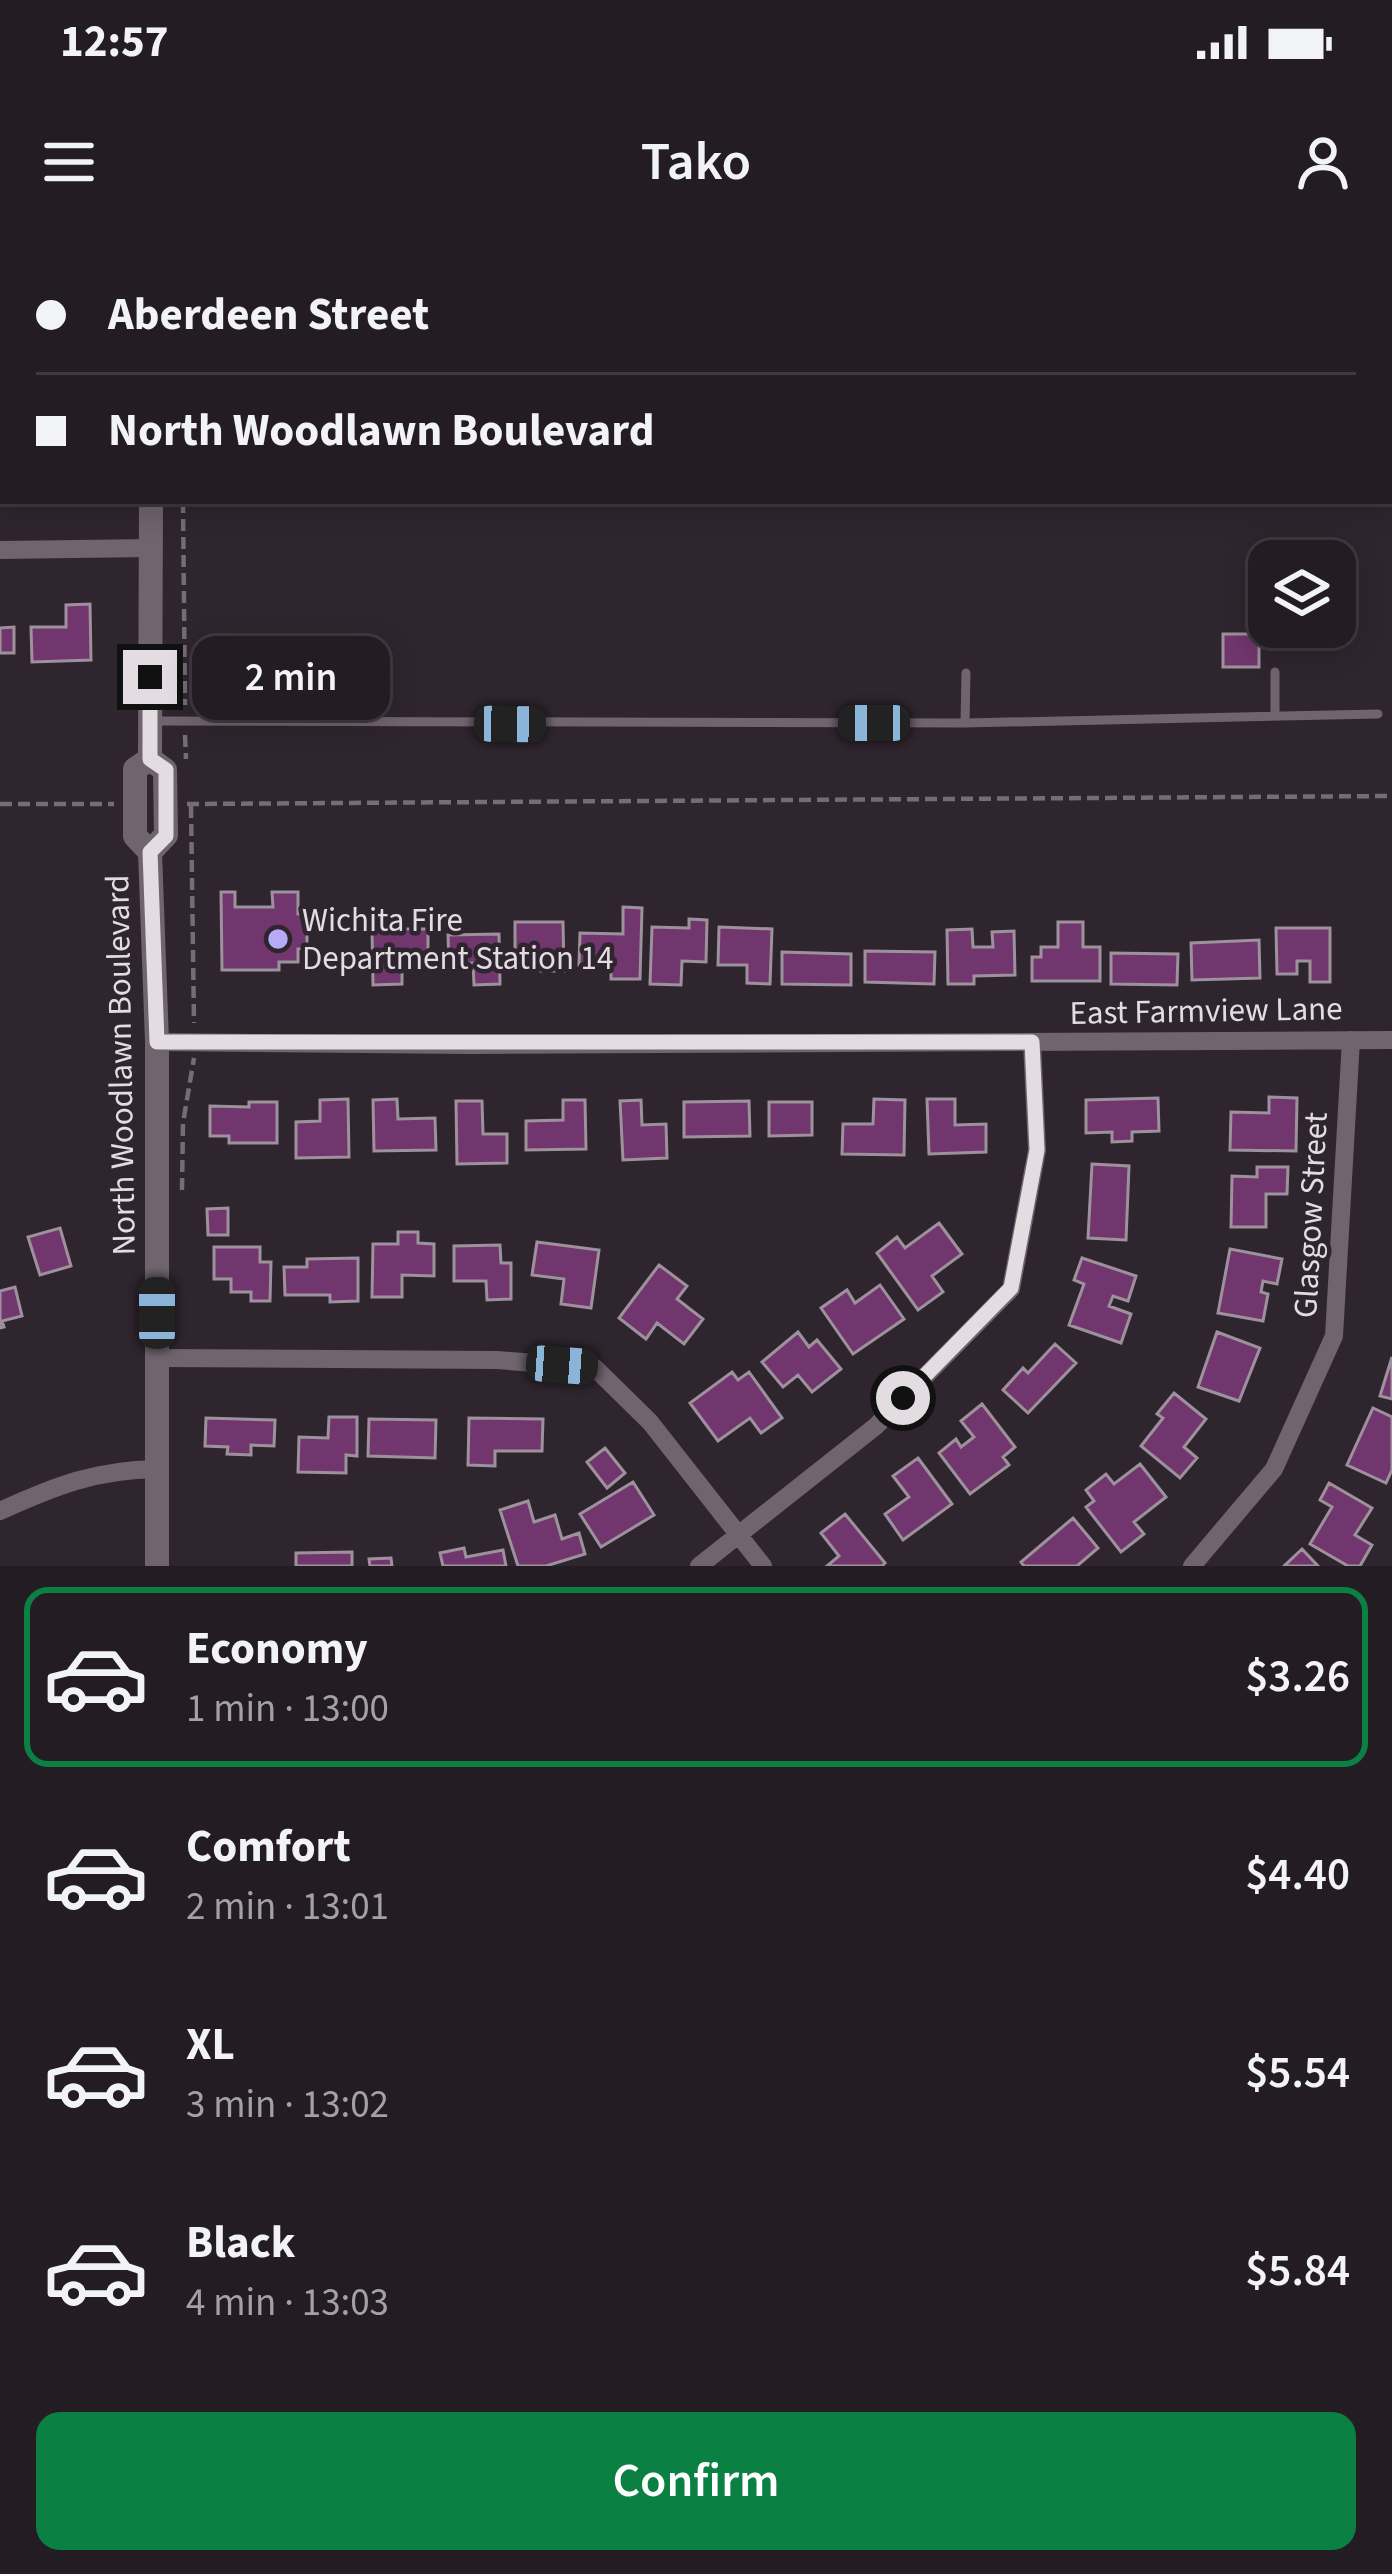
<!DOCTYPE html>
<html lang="en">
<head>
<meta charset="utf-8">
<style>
	body { margin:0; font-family:"Source Sans 3",sans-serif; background:#2f292f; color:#f1f3f6; height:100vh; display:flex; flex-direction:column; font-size:45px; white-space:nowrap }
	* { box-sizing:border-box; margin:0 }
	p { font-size:39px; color:#a3a1a5 }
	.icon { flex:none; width:66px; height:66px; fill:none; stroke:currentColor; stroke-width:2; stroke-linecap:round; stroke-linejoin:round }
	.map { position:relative; height:1326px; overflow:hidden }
	.panel { display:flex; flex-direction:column; background:#231c22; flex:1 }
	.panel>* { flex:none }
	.guide { position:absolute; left:0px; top:0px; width:1392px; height:264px; box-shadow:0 6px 30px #0003,0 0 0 3px #403a40; display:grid; align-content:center; height:264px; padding:0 36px; background:#231c22 }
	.tools { position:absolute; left:1248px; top:300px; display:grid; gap:24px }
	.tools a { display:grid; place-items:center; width:108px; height:108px; border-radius:24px; background:#231c22; box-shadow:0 6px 30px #0003,0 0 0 3px #403a40; font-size:60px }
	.end { position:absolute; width:54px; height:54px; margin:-27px; border:15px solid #e3dde2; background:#111; box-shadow:0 0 0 6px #111 }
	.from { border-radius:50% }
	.bubble { position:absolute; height:84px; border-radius:24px; background:#231c22; box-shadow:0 6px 30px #0003,0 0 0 3px #403a40; font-size:39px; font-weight:600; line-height:84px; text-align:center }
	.car { position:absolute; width:36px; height:72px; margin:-36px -18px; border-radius:15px; box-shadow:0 0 9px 3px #0007; background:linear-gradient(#222 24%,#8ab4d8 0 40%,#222 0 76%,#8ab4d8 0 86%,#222 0) }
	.guide b { display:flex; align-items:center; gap:42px; height:114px; font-size:45px }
	.guide b+b { border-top:3px solid #403a40 }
	.guide i { width:30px; height:30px; background:#f1f3f6 }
	ul { padding:21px 0 0; list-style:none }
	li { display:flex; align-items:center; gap:36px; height:180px; margin:0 24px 18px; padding:0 12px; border:6px solid transparent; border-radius:24px }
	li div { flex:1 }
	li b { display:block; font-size:45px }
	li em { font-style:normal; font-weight:600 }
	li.current { border-color:#0b8043 }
	li>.icon { width:108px; height:108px; stroke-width:1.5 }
	.primary-button { display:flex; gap:24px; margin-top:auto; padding:24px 36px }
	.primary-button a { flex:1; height:138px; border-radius:24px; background:#0b8043; color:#fff; font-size:48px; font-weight:600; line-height:138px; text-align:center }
	.status { display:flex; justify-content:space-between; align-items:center; height:84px; padding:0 60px; background:#231c22; direction:ltr }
	.status svg { height:33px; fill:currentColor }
	header { display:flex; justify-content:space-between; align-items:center; height:156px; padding:0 36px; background:#231c22; font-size:54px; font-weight:600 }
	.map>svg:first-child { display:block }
	.building { fill:#71366e; stroke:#9d919c; stroke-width:3 }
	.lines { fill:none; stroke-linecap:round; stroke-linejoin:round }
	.path { stroke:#756c74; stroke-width:4.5; stroke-dasharray:12 6; stroke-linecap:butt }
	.service { stroke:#70646e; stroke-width:9 }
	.minor { stroke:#70646e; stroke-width:18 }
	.secondary { stroke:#70646e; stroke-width:24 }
	.route { stroke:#e3dde2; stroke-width:15 }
	.poi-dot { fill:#b7abf8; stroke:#2f252e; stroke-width:4.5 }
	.labels { text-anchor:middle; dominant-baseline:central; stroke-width:9; stroke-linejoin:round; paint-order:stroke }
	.poi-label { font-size:33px; fill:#e3dde2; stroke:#2f252e; text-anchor:start }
	.street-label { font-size:33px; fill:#e3dde2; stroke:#2f252e }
</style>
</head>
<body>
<div class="status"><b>12:57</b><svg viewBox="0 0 49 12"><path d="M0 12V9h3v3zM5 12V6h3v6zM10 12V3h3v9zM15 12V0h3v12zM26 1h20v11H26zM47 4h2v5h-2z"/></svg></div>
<header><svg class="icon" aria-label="menu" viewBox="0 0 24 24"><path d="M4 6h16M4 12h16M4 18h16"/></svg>Tako<svg class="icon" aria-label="person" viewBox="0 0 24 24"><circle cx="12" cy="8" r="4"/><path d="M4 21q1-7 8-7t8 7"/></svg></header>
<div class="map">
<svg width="1392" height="1326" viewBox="0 0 1392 1326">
	<rect width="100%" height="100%" fill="#2f252e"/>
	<path class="building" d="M 0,31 L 3,31 L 0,101 Z
		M 0,115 L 3,115 L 0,186 Z
		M 90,364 L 91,420 L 32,422 L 31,387 L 66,387 L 66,365 Z
		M 14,387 L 14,413 L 0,413 L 0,388 Z
		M 1223,394 L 1259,394 L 1259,427 L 1223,427 Z
		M 221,652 L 235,652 L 235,667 L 273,667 L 272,652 L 298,652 L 298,674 L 307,674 L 307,708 L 298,709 L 298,722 L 279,722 L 279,730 L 222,730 Z
		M 623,667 L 642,668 L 640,739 L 611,739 L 611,725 L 579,725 L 580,693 L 623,694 Z
		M 689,679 L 707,680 L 706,722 L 682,721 L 681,745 L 650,744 L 652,687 L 689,688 Z
		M 515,682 L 563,682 L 564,731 L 541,731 L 541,712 L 515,713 Z
		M 1058,682 L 1083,682 L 1083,707 L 1100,707 L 1100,741 L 1032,741 L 1032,717 L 1041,717 L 1041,707 L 1058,707 Z
		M 719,687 L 772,689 L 770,744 L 747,743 L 747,725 L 718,725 Z
		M 1276,688 L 1330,688 L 1330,742 L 1310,742 L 1310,721 L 1297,721 L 1297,734 L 1277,734 Z
		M 372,689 L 428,689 L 428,721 L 402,722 L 402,744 L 373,745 Z
		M 972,689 L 973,707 L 993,707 L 992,692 L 1014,691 L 1015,735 L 974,736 L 974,744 L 948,744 L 947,690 Z
		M 499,694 L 500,744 L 474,745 L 473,723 L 449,724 L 448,695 Z
		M 1259,700 L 1260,738 L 1192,740 L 1191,703 Z
		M 865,711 L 935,712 L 934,744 L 865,742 Z
		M 782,712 L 851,714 L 851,745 L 782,744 Z
		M 1111,713 L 1178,714 L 1177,745 L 1111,744 Z
		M 1269,857 L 1297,858 L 1296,911 L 1230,910 L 1231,872 L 1269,873 Z
		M 1158,858 L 1159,891 L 1132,892 L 1132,901 L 1112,902 L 1112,892 L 1086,893 L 1086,860 Z
		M 348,859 L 349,917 L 296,918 L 296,882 L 320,881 L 320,860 Z
		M 397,859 L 398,879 L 435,878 L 436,910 L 374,911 L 373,860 Z
		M 874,859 L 905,860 L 904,915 L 842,914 L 843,884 L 873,884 Z
		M 927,859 L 955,859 L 955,885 L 986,884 L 986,912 L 929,914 Z
		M 563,860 L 585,860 L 586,909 L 526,910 L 526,881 L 563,880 Z
		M 641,860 L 642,885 L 666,884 L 667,918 L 623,920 L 620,861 Z
		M 456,861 L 482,861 L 483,894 L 507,894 L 507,923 L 457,924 Z
		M 749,861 L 750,896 L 684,897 L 684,862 Z
		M 249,862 L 277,862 L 277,903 L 229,903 L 229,896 L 210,896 L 210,866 L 249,867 Z
		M 769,862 L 812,862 L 812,895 L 769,896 Z
		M 1092,924 L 1129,926 L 1126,1000 L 1088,998 Z
		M 1257,927 L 1288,927 L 1287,954 L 1266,954 L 1266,987 L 1231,987 L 1232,936 L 1257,937 Z
		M 228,968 L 228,995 L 208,995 L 207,969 Z
		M 939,983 L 962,1014 L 932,1036 L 943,1052 L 918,1070 L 877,1013 L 897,997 L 905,1008 Z
		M 60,988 L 71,1026 L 40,1035 L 28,997 Z
		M 398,992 L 418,992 L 418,1003 L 434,1004 L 434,1036 L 402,1035 L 402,1057 L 372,1057 L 373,1004 L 398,1004 Z
		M 537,1002 L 599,1010 L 591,1068 L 561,1064 L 564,1039 L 532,1035 Z
		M 500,1005 L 501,1023 L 511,1023 L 511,1059 L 487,1060 L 486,1041 L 454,1041 L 454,1006 Z
		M 214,1007 L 260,1007 L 260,1022 L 271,1022 L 270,1061 L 251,1061 L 251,1052 L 231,1052 L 231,1039 L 214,1039 Z
		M 1230,1009 L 1282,1019 L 1277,1044 L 1263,1041 L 1261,1052 L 1268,1054 L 1263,1081 L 1218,1073 Z
		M 358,1018 L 358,1061 L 330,1062 L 330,1055 L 285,1055 L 284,1027 L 307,1027 L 307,1019 Z
		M 1082,1018 L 1136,1036 L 1128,1061 L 1113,1056 L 1109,1066 L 1131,1074 L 1121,1103 L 1069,1085 L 1084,1044 L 1074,1040 Z
		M 659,1025 L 687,1046 L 677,1059 L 703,1079 L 684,1104 L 657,1083 L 646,1099 L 619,1078 Z
		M 880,1045 L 904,1079 L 853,1114 L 821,1068 L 847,1050 L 855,1063 Z
		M 15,1047 L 22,1076 L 2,1081 L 4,1087 L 0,1088 L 0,1051 Z
		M 798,1092 L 809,1107 L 817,1100 L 841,1129 L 812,1152 L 798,1135 L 783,1147 L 762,1122 Z
		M 1217,1092 L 1260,1108 L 1239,1161 L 1198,1147 Z
		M 1055,1104 L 1076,1123 L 1028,1173 L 1003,1150 L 1023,1128 L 1028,1133 Z
		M 1392,1117 L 1392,1159 L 1380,1156 Z
		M 732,1132 L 738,1140 L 749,1132 L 782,1178 L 761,1193 L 750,1178 L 718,1201 L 690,1163 Z
		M 1174,1153 L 1206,1179 L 1184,1207 L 1197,1218 L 1180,1238 L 1141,1206 L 1163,1178 L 1157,1174 Z
		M 982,1164 L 1015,1207 L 1003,1217 L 1009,1225 L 970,1254 L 939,1213 L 956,1199 L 961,1207 L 974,1197 L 961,1181 Z
		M 1373,1168 L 1392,1177 L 1392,1230 L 1386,1243 L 1347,1225 Z
		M 329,1177 L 357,1177 L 357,1216 L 346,1215 L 346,1233 L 298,1232 L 299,1197 L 328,1198 Z
		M 206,1178 L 275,1180 L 274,1206 L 251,1205 L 251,1215 L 227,1214 L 228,1207 L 205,1206 Z
		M 469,1178 L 543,1179 L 542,1211 L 495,1211 L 495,1226 L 468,1225 Z
		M 369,1179 L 436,1180 L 435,1218 L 368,1216 Z
		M 605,1208 L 625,1233 L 607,1248 L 587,1222 Z
		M 918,1218 L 952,1264 L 903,1300 L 885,1274 L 909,1257 L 893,1236 Z
		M 1140,1224 L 1166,1257 L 1134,1282 L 1144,1294 L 1121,1312 L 1086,1267 L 1094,1261 L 1086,1250 L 1106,1234 L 1114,1244 Z
		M 633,1242 L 654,1275 L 601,1307 L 580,1274 Z
		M 1329,1243 L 1372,1268 L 1355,1295 L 1372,1305 L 1360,1326 L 1348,1326 L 1310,1304 L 1332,1267 L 1320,1260 Z
		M 528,1261 L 534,1282 L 555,1275 L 562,1299 L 579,1293 L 585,1314 L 546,1326 L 518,1326 L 500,1270 Z
		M 845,1274 L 885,1323 L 882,1326 L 827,1326 L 839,1316 L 821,1293 Z
		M 1073,1278 L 1098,1308 L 1077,1326 L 1024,1326 L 1021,1322 Z
		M 464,1308 L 466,1317 L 503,1310 L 506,1326 L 443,1326 L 440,1313 Z
		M 1302,1309 L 1318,1326 L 1284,1326 Z
		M 352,1312 L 352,1326 L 296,1326 L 296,1313 Z
		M 391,1318 L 392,1326 L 370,1326 L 369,1319 Z"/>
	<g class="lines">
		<path class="path" d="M 185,3 L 185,0
			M 183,261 L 185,465
			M 185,495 L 186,519
			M 0,564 L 114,564
			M 187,564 L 1392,556
			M 191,566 L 194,783
			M 182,950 L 183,883 L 194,818"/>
		<path class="service" d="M 1275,432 L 1275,476
			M 153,481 L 965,483 L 1378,474
			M 965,483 L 966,433"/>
		<path class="minor" d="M 0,310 L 151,308
			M 157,802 L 470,805 L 1392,800
			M 157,1118 L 497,1120 L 595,1128 L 650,1182 L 763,1326
			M 0,1271 C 55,1246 95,1230 157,1229
			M 699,1326 L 876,1186 L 1011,1049 L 1037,910 L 1032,802
			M 1192,1326 L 1274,1229 L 1334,1096 L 1351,800"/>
		<path class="secondary" d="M 153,3 L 153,0
			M 150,519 L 135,529 L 135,596 L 150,612 L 157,802 L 157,1326
			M 150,519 L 151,261
			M 150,519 L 165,530 L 166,595 L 150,612"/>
	</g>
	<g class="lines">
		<path class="route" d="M 150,437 L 150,519 L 166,530 L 166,596 L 150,612 L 157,802 L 1032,802 L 1037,910 L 1011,1048 L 903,1158"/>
	</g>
	<circle class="poi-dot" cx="278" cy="699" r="12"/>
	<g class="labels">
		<g class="poi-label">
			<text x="302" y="680">Wichita Fire<tspan x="302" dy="38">Department Station 14</tspan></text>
		</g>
		<g class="street-label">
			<text transform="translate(1206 771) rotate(-1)">East Farmview Lane</text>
			<text transform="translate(121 825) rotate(-91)">North Woodlawn Boulevard</text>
			<text transform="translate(1311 975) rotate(-87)">Glasgow Street</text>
		</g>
	</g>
</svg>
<div class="tools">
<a><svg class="icon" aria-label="layers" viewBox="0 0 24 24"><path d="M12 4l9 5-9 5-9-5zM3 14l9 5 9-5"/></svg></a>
</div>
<i class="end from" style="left:903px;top:1158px"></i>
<i class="end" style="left:150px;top:437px"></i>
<div class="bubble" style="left:192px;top:396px;width:198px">2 min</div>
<i class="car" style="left:874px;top:483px;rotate:270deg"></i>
<i class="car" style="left:510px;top:484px;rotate:91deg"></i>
<i class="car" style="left:157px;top:1073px;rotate:0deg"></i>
<i class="car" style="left:562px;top:1125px;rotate:94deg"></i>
<div class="guide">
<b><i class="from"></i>Aberdeen Street</b>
<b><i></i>North Woodlawn Boulevard</b>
</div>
</div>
<section class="panel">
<ul>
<li class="current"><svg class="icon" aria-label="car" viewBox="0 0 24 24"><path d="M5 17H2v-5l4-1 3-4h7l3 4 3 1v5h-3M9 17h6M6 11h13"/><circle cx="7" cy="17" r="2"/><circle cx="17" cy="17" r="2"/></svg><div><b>Economy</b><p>1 min · 13:00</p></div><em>$3.26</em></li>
<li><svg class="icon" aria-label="car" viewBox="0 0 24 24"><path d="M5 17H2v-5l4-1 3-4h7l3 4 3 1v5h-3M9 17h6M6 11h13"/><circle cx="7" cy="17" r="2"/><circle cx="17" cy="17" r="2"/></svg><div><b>Comfort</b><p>2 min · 13:01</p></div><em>$4.40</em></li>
<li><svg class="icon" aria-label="car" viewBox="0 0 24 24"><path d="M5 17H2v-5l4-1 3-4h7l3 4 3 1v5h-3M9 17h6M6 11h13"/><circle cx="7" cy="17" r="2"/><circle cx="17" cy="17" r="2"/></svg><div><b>XL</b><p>3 min · 13:02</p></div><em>$5.54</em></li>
<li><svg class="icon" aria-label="car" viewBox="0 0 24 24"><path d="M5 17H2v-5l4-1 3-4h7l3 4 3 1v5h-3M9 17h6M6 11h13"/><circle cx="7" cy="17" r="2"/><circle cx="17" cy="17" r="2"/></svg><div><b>Black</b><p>4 min · 13:03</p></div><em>$5.84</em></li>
</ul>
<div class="primary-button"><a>Confirm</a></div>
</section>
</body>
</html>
